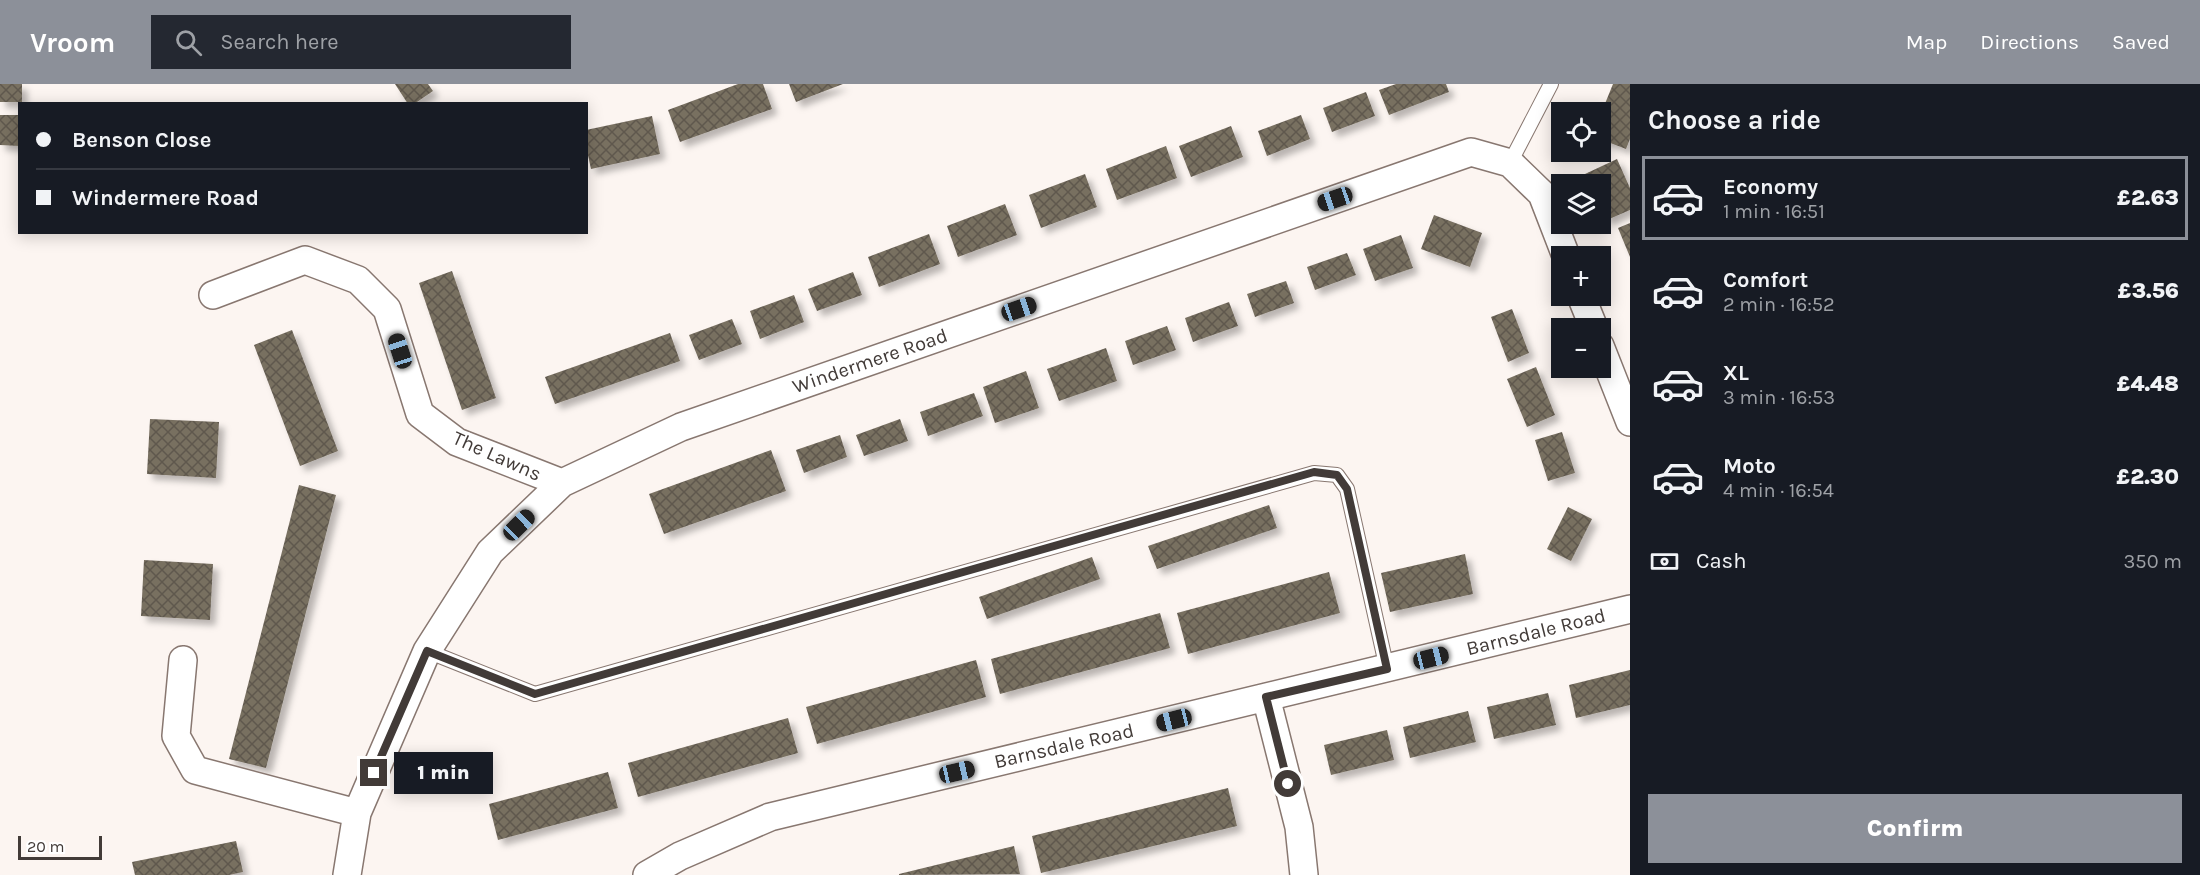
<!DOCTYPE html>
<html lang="en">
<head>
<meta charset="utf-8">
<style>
	body { margin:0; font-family:Karla,sans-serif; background:#242831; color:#f1f3f6; height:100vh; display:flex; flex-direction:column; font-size:22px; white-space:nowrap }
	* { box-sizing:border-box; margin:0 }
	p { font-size:20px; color:#9ea1a6 }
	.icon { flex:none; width:33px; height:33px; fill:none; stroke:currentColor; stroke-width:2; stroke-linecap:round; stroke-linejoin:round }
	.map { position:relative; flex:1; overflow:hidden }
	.panel { display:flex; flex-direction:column; background:#171b24; width:570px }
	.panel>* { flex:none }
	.hud { position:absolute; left:18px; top:18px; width:570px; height:132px; border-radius:0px; box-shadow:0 3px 15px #0003; display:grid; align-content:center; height:132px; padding:0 18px; background:#171b24 }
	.controls { position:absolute; left:1551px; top:18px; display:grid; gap:12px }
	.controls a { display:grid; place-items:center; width:60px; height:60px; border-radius:0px; background:#171b24; box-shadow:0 3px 15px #0003; font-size:30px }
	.scale { position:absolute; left:18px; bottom:15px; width:84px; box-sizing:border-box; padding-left:6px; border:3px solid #423b38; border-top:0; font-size:16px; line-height:21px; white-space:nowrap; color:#423b38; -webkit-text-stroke:4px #fff; paint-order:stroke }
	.end { position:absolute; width:27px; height:27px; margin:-14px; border:8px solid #423b38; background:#fff; box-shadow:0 0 0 3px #fff }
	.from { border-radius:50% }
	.bubble { position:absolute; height:42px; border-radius:0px; background:#171b24; box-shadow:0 3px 15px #0003; font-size:20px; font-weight:800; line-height:42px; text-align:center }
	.car { position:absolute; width:18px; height:36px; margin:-18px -9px; border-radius:8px; box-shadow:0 0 4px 2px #0007; background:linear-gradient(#222 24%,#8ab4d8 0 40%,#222 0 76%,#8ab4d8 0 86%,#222 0) }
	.hud b { display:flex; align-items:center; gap:21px; height:57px; font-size:22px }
	.hud b+b { border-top:2px solid #363941 }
	.hud i { width:15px; height:15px; background:#f1f3f6 }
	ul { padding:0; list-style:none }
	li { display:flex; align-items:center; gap:18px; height:84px; margin:0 12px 9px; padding:0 6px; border:3px solid transparent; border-radius:0px }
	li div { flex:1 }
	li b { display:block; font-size:22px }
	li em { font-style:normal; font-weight:800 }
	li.selected { border-color:#8c9099 }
	li>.icon { width:54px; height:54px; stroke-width:1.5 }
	h2 { padding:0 18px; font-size:27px; line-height:72px }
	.pay { display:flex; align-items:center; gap:15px; height:66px; padding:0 18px; font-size:22px }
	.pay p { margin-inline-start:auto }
	.action { display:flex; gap:12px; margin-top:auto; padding:12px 18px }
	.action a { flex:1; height:69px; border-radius:0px; background:#8c9099; color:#fff; font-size:24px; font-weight:800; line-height:69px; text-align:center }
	header { display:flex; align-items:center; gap:36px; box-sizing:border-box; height:84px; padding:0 30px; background:#8c9099; color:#fff }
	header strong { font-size:28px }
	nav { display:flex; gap:33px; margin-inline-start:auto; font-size:21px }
	.search { width:420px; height:54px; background:#242831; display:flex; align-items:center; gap:15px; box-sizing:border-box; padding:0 21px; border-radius:0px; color:#9ea1a6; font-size:22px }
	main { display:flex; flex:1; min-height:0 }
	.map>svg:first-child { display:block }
	.building { fill:url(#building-cross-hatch); filter:url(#shadow) }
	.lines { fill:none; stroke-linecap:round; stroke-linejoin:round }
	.service-casing { stroke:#887770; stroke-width:16 }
	.minor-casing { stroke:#887770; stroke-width:30 }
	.service { stroke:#fff; stroke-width:14 }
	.minor { stroke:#fff; stroke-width:27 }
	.route { stroke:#423b38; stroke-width:8 }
	.labels { text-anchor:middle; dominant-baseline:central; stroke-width:6; stroke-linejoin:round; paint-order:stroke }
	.street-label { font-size:20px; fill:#423b38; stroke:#fff }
</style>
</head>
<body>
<header>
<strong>Vroom</strong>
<div class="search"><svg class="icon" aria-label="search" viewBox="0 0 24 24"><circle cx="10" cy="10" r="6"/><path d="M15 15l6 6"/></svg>Search here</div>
<nav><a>Map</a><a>Directions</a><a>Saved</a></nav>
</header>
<main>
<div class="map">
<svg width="1630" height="791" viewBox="0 0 1630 791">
	<defs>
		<pattern id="building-cross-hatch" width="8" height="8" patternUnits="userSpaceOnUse" patternTransform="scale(1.5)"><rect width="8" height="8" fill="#786f61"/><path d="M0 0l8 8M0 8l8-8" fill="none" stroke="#5f584d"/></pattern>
		<filter id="shadow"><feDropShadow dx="5.5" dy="5.5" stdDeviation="3" flood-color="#0004"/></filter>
	</defs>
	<rect width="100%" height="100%" fill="#fcf5f1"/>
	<path class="building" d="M 0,0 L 22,0 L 22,18 L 0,18 Z
		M 395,0 L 428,0 L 433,7 L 414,20 L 408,20 Z
		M 738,0 L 763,0 L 772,25 L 680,58 L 668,26 Z
		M 789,0 L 843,0 L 796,18 Z
		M 1396,0 L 1446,0 L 1449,8 L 1389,31 L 1379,6 Z
		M 1613,0 L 1630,0 L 1630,55 L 1626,65 L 1600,55 L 1600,32 Z
		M 1366,8 L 1375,32 L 1332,48 L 1323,24 Z
		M 0,31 L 20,31 L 20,62 L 0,61 Z
		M 1301,31 L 1310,55 L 1267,72 L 1258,47 Z
		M 652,32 L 660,70 L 591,85 L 586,62 L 586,46 Z
		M 1231,42 L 1243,73 L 1191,93 L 1179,62 Z
		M 1166,62 L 1177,94 L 1117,116 L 1106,85 Z
		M 1617,75 L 1630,104 L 1630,126 L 1607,136 L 1600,123 L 1600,100 L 1590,100 L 1585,90 Z
		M 1085,90 L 1097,123 L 1041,144 L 1029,111 Z
		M 1005,120 L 1017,151 L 958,173 L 947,142 Z
		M 1434,131 L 1482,149 L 1470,183 L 1421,165 Z
		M 1630,139 L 1630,173 L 1618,144 Z
		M 929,150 L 940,180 L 879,203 L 868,173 Z
		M 1401,151 L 1413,184 L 1375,197 L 1363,165 Z
		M 1347,169 L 1356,191 L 1315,206 L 1307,183 Z
		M 452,187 L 496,314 L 462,326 L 419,199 Z
		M 853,188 L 862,211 L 817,227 L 808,205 Z
		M 1286,197 L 1294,219 L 1255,233 L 1247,210 Z
		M 794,211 L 804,238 L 760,255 L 750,227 Z
		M 1229,218 L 1238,242 L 1193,258 L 1185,234 Z
		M 1512,225 L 1529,269 L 1508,278 L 1491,233 Z
		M 732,235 L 742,260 L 699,276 L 689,251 Z
		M 1167,242 L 1176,266 L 1133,281 L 1125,257 Z
		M 292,246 L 338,367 L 300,382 L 254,261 Z
		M 670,249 L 680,277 L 555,320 L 545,293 Z
		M 1106,264 L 1117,297 L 1059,317 L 1047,285 Z
		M 1536,283 L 1555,331 L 1527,343 L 1507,295 Z
		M 1026,287 L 1039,324 L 995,339 L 983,303 Z
		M 974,309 L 983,332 L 928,352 L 920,328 Z
		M 150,335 L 219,338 L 216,394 L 147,390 Z
		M 900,335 L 908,357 L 864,372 L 856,351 Z
		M 1562,348 L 1575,389 L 1548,397 L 1535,356 Z
		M 840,351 L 847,373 L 804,389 L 796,366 Z
		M 771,366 L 786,407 L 664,450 L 649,410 Z
		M 299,401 L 336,411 L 266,684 L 229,675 Z
		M 1269,421 L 1277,444 L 1157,485 L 1148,462 Z
		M 1568,423 L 1592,435 L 1571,477 L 1547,465 Z
		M 1465,470 L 1473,510 L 1390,528 L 1381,489 Z
		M 1092,473 L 1100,495 L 987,535 L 979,513 Z
		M 144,476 L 213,480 L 210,536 L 141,532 Z
		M 1329,488 L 1340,529 L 1188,570 L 1177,529 Z
		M 1160,529 L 1170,564 L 1000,610 L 991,575 Z
		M 976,576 L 986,613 L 817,660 L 806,623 Z
		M 1630,586 L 1630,621 L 1576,634 L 1569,601 Z
		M 1548,609 L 1556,641 L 1494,655 L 1487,623 Z
		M 1468,627 L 1476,658 L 1410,674 L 1403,643 Z
		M 788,634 L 798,669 L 638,713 L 628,679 Z
		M 1387,646 L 1394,676 L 1331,691 L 1324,661 Z
		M 608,688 L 618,724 L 498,756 L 489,720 Z
		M 1228,704 L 1237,742 L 1041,789 L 1032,752 Z
		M 236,757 L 243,788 L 229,791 L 135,791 L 132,778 Z
		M 1014,762 L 1020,790 L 899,791 L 899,790 Z"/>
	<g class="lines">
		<defs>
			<path id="service" d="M 1510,79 L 1551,0
				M 427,567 L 535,610 L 1314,389 L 1337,391 L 1347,405 L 1387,585"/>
			<path id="minor" d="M 213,211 L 305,176 L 358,196 L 387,225 L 420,330 L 457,358 L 562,399
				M 1581,212 L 1594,244
				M 1600,262 L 1630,338
				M 183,576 L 176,652 L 195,686 L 357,729
				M 1266,613 L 1299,743 L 1304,791
				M 347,791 L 357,729 L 427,567 L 490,468 L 562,399 L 681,343 L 1471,68 L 1510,79 L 1542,110 L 1566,172
				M 647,791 L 680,772 L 770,733 L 1630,525"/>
		</defs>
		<use href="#service" class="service-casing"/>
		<use href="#minor" class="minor-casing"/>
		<use href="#service" class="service"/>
		<use href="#minor" class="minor"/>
	</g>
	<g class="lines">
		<path class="route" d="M 374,689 L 427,567 L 535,610 L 1314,388 L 1337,391 L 1347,405 L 1387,585 L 1266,613 L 1288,700"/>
	</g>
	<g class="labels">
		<g class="street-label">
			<text transform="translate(870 277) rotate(-19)">Windermere Road</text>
			<text transform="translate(497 372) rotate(24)">The Lawns</text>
			<text transform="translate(1536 548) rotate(-14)">Barnsdale Road</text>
			<text transform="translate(1064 662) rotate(-13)">Barnsdale Road</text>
		</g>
	</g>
</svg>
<div class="controls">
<a><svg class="icon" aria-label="locate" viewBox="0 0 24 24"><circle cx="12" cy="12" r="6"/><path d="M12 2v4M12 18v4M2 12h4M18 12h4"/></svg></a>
<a><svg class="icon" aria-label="layers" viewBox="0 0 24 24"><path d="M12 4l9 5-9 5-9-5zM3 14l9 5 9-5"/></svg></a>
<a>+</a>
<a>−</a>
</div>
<div class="scale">20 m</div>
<i class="end from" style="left:1288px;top:700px"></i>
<i class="end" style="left:374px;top:689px"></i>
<div class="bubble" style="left:394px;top:668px;width:99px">1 min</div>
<i class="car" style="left:1335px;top:115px;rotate:251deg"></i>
<i class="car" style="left:1019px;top:225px;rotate:71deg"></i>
<i class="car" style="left:400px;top:267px;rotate:342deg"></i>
<i class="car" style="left:519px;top:441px;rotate:46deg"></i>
<i class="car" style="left:1431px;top:574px;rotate:76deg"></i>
<i class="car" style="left:1174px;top:636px;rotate:256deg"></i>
<i class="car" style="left:957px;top:688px;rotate:77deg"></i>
<div class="hud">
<b><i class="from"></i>Benson Close</b>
<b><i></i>Windermere Road</b>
</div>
</div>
<section class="panel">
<h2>Choose a ride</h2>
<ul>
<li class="selected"><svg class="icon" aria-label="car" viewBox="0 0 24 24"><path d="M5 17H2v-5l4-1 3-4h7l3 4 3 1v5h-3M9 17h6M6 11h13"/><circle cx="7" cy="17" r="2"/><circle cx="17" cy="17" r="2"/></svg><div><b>Economy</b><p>1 min · 16:51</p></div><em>£2.63</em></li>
<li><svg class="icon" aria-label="car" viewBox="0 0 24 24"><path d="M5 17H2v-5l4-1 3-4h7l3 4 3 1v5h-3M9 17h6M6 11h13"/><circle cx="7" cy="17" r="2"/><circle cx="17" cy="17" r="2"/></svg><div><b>Comfort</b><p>2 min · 16:52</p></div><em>£3.56</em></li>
<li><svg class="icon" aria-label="car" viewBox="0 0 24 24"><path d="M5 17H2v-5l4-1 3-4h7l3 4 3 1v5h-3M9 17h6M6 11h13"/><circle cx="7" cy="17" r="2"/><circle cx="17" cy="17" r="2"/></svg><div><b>XL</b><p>3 min · 16:53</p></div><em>£4.48</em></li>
<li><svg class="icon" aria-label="car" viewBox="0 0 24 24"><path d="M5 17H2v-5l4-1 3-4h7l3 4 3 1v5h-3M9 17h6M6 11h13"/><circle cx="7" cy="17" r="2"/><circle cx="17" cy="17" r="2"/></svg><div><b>Moto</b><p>4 min · 16:54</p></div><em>£2.30</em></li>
</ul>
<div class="pay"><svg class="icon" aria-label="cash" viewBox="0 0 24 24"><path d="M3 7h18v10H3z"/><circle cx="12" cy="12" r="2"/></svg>Cash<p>350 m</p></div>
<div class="action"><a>Confirm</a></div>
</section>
</main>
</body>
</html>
